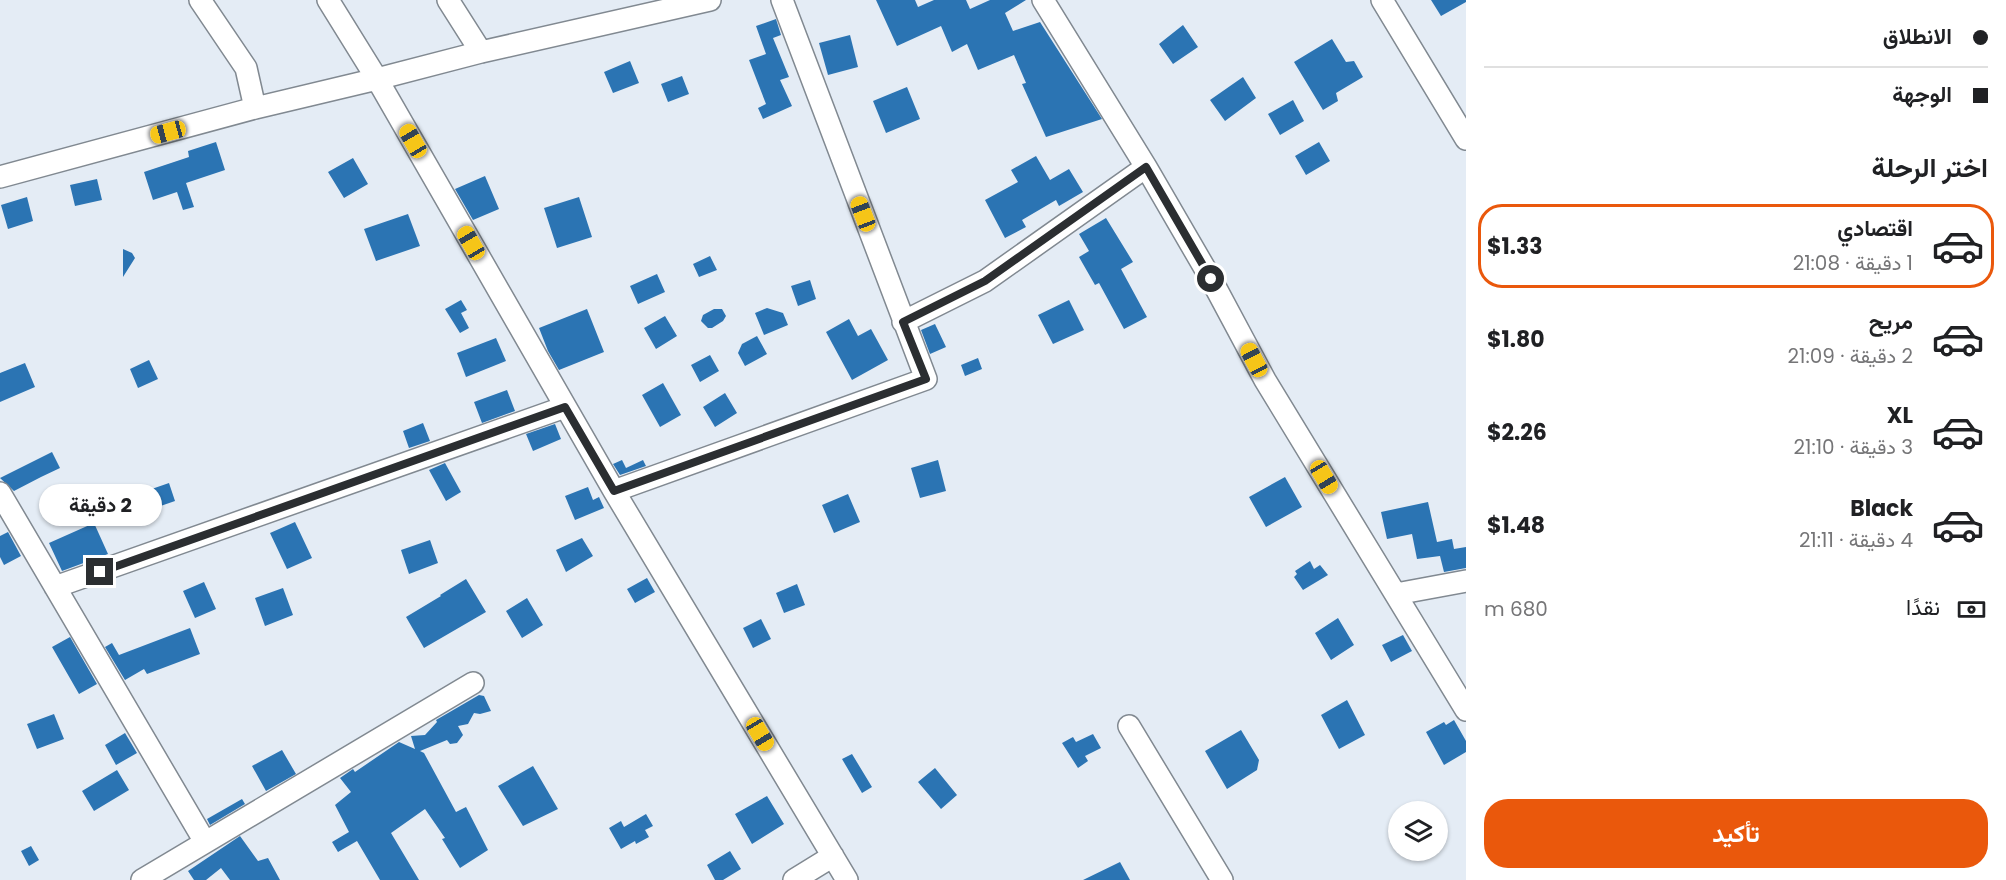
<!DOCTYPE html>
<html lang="ar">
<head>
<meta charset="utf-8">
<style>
	body { margin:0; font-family:Poppins,Vazirmatn,sans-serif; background:#f6f6f6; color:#202124; direction:rtl; height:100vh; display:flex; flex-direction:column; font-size:22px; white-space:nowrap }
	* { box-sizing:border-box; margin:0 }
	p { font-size:20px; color:#757577 }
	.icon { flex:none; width:33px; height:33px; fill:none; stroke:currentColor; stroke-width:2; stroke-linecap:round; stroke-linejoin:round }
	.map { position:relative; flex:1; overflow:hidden; direction:ltr }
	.side { display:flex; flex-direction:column; background:#fff; width:540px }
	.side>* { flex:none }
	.top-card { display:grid; align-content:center; height:132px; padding:0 18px; background:#fff }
	.tools { position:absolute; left:1388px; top:801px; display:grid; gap:12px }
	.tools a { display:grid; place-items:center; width:60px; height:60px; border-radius:50%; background:#fff; box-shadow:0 2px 4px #0004; font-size:30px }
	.end { position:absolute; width:27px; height:27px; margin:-14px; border:8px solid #2b2e31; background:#fff; box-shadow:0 0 0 3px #fff }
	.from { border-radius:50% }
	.bubble { position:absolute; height:42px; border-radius:21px; background:#fff; box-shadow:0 2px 4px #0004; font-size:20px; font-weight:700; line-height:42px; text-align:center; direction:rtl }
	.car { position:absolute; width:18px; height:36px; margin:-18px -9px; border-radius:8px; box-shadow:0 0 4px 2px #0007; background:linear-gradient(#f5c518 24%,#345 0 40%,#f5c518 0 76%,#345 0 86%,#f5c518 0) }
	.top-card b { display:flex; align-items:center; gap:21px; height:57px; font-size:22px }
	.top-card b+b { border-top:2px solid #e0e0e0 }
	.top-card i { width:15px; height:15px; background:#202124 }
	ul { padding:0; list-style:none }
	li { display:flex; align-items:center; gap:18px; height:84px; margin:0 12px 9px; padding:0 6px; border:3px solid transparent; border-radius:24px }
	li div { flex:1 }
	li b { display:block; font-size:22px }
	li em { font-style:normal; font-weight:700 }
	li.current { border-color:#ea580c }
	li>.icon { width:54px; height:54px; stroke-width:1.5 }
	h2 { padding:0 18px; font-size:27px; line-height:72px }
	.pay { display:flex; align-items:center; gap:15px; height:66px; padding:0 18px; font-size:22px }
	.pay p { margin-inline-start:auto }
	.button { display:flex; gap:12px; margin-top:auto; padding:12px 18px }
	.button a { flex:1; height:69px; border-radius:24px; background:#ea580c; color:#fff; font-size:24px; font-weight:700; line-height:69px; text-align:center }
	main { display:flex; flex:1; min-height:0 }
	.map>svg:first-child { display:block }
	.building { fill:#2b74b3 }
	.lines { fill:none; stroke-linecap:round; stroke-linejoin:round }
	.minor-casing { stroke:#818991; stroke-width:24 }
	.minor { stroke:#fff; stroke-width:21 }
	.route { stroke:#2b2e31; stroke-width:8 }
</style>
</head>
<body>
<main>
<section class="side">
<div class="top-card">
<b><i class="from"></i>الانطلاق</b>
<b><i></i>الوجهة</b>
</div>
<h2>اختر الرحلة</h2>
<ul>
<li class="current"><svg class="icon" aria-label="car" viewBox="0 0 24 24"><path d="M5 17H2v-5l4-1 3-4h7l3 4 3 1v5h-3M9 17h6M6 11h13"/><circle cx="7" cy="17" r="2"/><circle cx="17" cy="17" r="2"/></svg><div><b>اقتصادي</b><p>1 دقيقة · 21:08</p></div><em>$1.33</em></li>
<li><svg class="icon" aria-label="car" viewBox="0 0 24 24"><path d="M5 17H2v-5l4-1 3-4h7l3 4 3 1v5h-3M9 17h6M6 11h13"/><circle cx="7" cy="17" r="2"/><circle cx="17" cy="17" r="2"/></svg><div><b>مريح</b><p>2 دقيقة · 21:09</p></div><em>$1.80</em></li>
<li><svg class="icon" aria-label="car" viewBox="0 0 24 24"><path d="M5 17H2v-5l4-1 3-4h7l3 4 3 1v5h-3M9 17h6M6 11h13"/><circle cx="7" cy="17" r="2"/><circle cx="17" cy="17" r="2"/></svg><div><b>XL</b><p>3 دقيقة · 21:10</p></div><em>$2.26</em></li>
<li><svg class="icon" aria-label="car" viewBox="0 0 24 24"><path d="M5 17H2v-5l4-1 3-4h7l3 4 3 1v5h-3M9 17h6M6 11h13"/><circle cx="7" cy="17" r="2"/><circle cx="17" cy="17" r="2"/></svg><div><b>Black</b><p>4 دقيقة · 21:11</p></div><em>$1.48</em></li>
</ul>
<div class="pay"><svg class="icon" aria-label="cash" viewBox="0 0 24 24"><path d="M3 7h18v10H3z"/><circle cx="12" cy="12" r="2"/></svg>نقدًا<p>680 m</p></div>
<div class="button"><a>تأكيد</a></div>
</section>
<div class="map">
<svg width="1466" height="880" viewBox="0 0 1466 880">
	<rect width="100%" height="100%" fill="#e4ecf5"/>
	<path class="building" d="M 876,0 L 915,0 L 918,7 L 934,0 L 966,0 L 970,9 L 990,0 L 1026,0 L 1005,13 L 1013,31 L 1040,22 L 1102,119 L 1046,137 L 1022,84 L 1026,83 L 1014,55 L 978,70 L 967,44 L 952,52 L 941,26 L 897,46 Z
		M 1431,0 L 1466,0 L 1466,2 L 1441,16 Z
		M 776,19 L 781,35 L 773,38 L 789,77 L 780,80 L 792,106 L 763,119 L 758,108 L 766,104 L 749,60 L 766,54 L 756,26 Z
		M 1183,25 L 1198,47 L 1173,64 L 1159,44 Z
		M 850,35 L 858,67 L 828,75 L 819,43 Z
		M 1332,39 L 1346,62 L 1354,61 L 1363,77 L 1336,93 L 1338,101 L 1323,110 L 1294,62 Z
		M 630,61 L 639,83 L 613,93 L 604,72 Z
		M 682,76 L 689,94 L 668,102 L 661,84 Z
		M 1243,77 L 1256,98 L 1225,121 L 1210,100 Z
		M 907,87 L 920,119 L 886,133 L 873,101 Z
		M 1293,100 L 1304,121 L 1280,135 L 1268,114 Z
		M 216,142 L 225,170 L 186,183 L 194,207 L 183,210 L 177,192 L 153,200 L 144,172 L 189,157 L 188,151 Z
		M 1319,142 L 1330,161 L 1306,175 L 1295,156 Z
		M 1036,156 L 1050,180 L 1069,169 L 1083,192 L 1059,206 L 1056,200 L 1022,220 L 1026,227 L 1005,238 L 985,200 L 1018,182 L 1011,170 Z
		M 353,158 L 368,184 L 344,198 L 328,172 Z
		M 485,176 L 499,209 L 473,220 L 455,189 Z
		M 97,179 L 102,200 L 75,206 L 70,185 Z
		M 27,197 L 33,221 L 8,229 L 1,205 Z
		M 579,197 L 592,237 L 557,248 L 544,208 Z
		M 408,214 L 420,246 L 376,261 L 364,229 Z
		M 1106,218 L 1133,262 L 1121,269 L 1147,317 L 1124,329 L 1099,283 L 1095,285 L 1079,257 L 1089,251 L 1079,234 Z
		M 123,249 L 132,253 L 135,258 L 123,277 Z
		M 710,256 L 717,270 L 699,277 L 693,264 Z
		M 657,274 L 665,292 L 638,304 L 630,286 Z
		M 810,280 L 816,299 L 798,306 L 791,286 Z
		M 461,300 L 467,310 L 461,313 L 469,328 L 460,333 L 445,309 Z
		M 1069,300 L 1084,330 L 1053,344 L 1038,315 Z
		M 767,308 L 783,313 L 788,325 L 764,335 L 755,313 Z
		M 587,309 L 604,352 L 559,370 L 548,351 L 539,328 Z
		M 714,309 L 722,309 L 726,316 L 723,321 L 712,328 L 708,328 L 701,321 L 703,315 Z
		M 665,316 L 677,336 L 656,349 L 644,328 Z
		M 849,319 L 858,336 L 871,329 L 888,360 L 852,380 L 826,332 Z
		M 935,324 L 946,347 L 930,354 L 921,330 Z
		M 757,336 L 767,354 L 745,366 L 738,353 L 742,344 Z
		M 496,338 L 506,361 L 466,377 L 457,353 Z
		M 710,355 L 719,371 L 700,382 L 691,365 Z
		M 978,358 L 982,369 L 965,376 L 961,365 Z
		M 149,360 L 158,379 L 138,388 L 130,369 Z
		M 25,363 L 35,387 L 0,402 L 0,373 Z
		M 663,383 L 681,415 L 660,427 L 642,395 Z
		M 507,390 L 515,411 L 482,423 L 474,402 Z
		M 725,393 L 737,413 L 715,427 L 703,407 Z
		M 423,423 L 430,441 L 409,448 L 403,431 Z
		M 555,424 L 561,439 L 533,451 L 526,434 Z
		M 52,452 L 60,468 L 41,477 L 14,491 L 0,478 Z
		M 622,460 L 626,468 L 643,460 L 646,466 L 620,475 L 613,464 Z
		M 938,460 L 946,491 L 920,498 L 911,468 Z
		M 445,463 L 461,492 L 446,501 L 429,470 Z
		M 1285,477 L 1302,507 L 1266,527 L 1249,497 Z
		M 169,483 L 175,501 L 149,510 L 143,492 Z
		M 588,487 L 593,500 L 599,497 L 604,508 L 575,520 L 565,496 Z
		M 848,494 L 860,522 L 834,533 L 822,505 Z
		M 1428,502 L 1437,542 L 1452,539 L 1454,549 L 1466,547 L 1466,568 L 1444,572 L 1440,556 L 1417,559 L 1412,534 L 1387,539 L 1381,512 Z
		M 295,522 L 312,558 L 287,569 L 270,533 Z
		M 94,523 L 108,554 L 62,571 L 49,543 Z
		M 8,532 L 21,556 L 4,565 L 0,557 L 0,536 Z
		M 582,538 L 593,556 L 566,572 L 556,550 Z
		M 430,540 L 438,563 L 409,574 L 401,550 Z
		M 1310,561 L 1314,569 L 1320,565 L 1328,575 L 1303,590 L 1294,577 L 1297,574 L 1295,571 Z
		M 647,578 L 655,592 L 635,603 L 627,589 Z
		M 466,579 L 486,612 L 424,648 L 406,617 L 441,596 L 440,595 Z
		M 204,582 L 216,609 L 195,618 L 183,591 Z
		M 797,584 L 805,605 L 784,613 L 776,593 Z
		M 283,588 L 293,615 L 265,626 L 255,598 Z
		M 527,598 L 543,625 L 522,638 L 506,611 Z
		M 1338,618 L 1354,645 L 1331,660 L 1315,633 Z
		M 761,619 L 771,639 L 753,648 L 743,628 Z
		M 190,628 L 200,654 L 147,674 L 144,669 L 125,680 L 105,647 L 112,643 L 119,655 Z
		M 1403,635 L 1412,651 L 1391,662 L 1382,645 Z
		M 70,637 L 97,684 L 79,694 L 52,647 Z
		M 479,695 L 484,696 L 491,711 L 480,714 L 474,713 L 468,724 L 458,726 L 463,735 L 457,743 L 450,744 L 447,740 L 420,751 L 424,753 L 456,812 L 466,807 L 488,850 L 460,868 L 442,839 L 445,838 L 425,809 L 391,833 L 419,880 L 380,880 L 357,841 L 338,852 L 332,842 L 349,832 L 335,805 L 351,792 L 340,778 L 353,769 L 355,772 L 399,742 L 415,749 L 411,736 L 425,735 L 437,722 L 436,720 Z
		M 1347,700 L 1365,735 L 1339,749 L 1321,715 Z
		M 54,714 L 64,739 L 37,749 L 27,724 Z
		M 1454,720 L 1466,741 L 1466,752 L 1444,765 L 1426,732 L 1444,722 L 1446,725 Z
		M 1241,730 L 1259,760 L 1257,770 L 1227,789 L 1205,751 Z
		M 125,733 L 137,753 L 116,765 L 105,745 Z
		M 1093,734 L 1101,748 L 1085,756 L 1088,761 L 1078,768 L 1062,743 L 1073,737 L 1076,742 Z
		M 282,750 L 296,774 L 266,791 L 252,766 Z
		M 852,754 L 872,787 L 862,793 L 842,759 Z
		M 533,766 L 558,809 L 523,826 L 498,786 Z
		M 935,768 L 957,795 L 941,809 L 918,782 Z
		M 117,770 L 129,790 L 94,811 L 82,791 Z
		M 767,796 L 784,824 L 752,844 L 735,814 Z
		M 242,799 L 245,804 L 210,825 L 207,819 Z
		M 646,814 L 653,826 L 645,830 L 649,837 L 636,844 L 635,841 L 621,849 L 609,828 L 621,821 L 624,827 Z
		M 240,836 L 258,861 L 268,858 L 280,880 L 230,880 L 221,868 L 206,880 L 194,880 L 188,871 Z
		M 31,846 L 39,860 L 29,866 L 21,851 Z
		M 730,851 L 741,869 L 723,880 L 715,880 L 707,865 Z
		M 1120,862 L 1130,880 L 1083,880 Z"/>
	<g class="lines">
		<defs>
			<path id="minor" d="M 200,0 L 246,68 L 255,108
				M 328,0 L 377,79 L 614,491 L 847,880
				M 448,0 L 481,52
				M 1043,0 L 1146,167 L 1211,279 L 1265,380 L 1466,710
				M 1382,0 L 1466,139
				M 0,177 L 255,108 L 377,79 L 481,52 L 710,0
				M 903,322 L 985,281 L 1146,167
				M 614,491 L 926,379 L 782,0
				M 0,493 L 205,842
				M 55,587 L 565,407
				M 1396,594 L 1466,581
				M 1129,726 L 1222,880
				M 142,880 L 473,683
				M 794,880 L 833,856"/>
		</defs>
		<use href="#minor" class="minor-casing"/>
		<use href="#minor" class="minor"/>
	</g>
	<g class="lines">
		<path class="route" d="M 100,572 L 565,407 L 614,491 L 926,379 L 903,322 L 985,281 L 1146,167 L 1211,279"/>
	</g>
</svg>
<div class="tools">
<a><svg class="icon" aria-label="layers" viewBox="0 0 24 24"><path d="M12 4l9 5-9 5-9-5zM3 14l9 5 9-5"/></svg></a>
</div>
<i class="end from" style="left:1211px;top:279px"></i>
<i class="end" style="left:100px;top:572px"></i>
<div class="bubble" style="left:39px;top:484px;width:123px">2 دقيقة</div>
<i class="car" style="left:168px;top:132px;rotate:255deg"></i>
<i class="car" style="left:413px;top:141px;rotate:330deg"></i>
<i class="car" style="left:863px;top:214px;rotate:339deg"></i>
<i class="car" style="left:471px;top:243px;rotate:330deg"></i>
<i class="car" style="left:1254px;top:360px;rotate:332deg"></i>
<i class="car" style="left:1324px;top:477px;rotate:149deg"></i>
<i class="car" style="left:760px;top:734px;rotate:149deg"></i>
</div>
</main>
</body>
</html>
